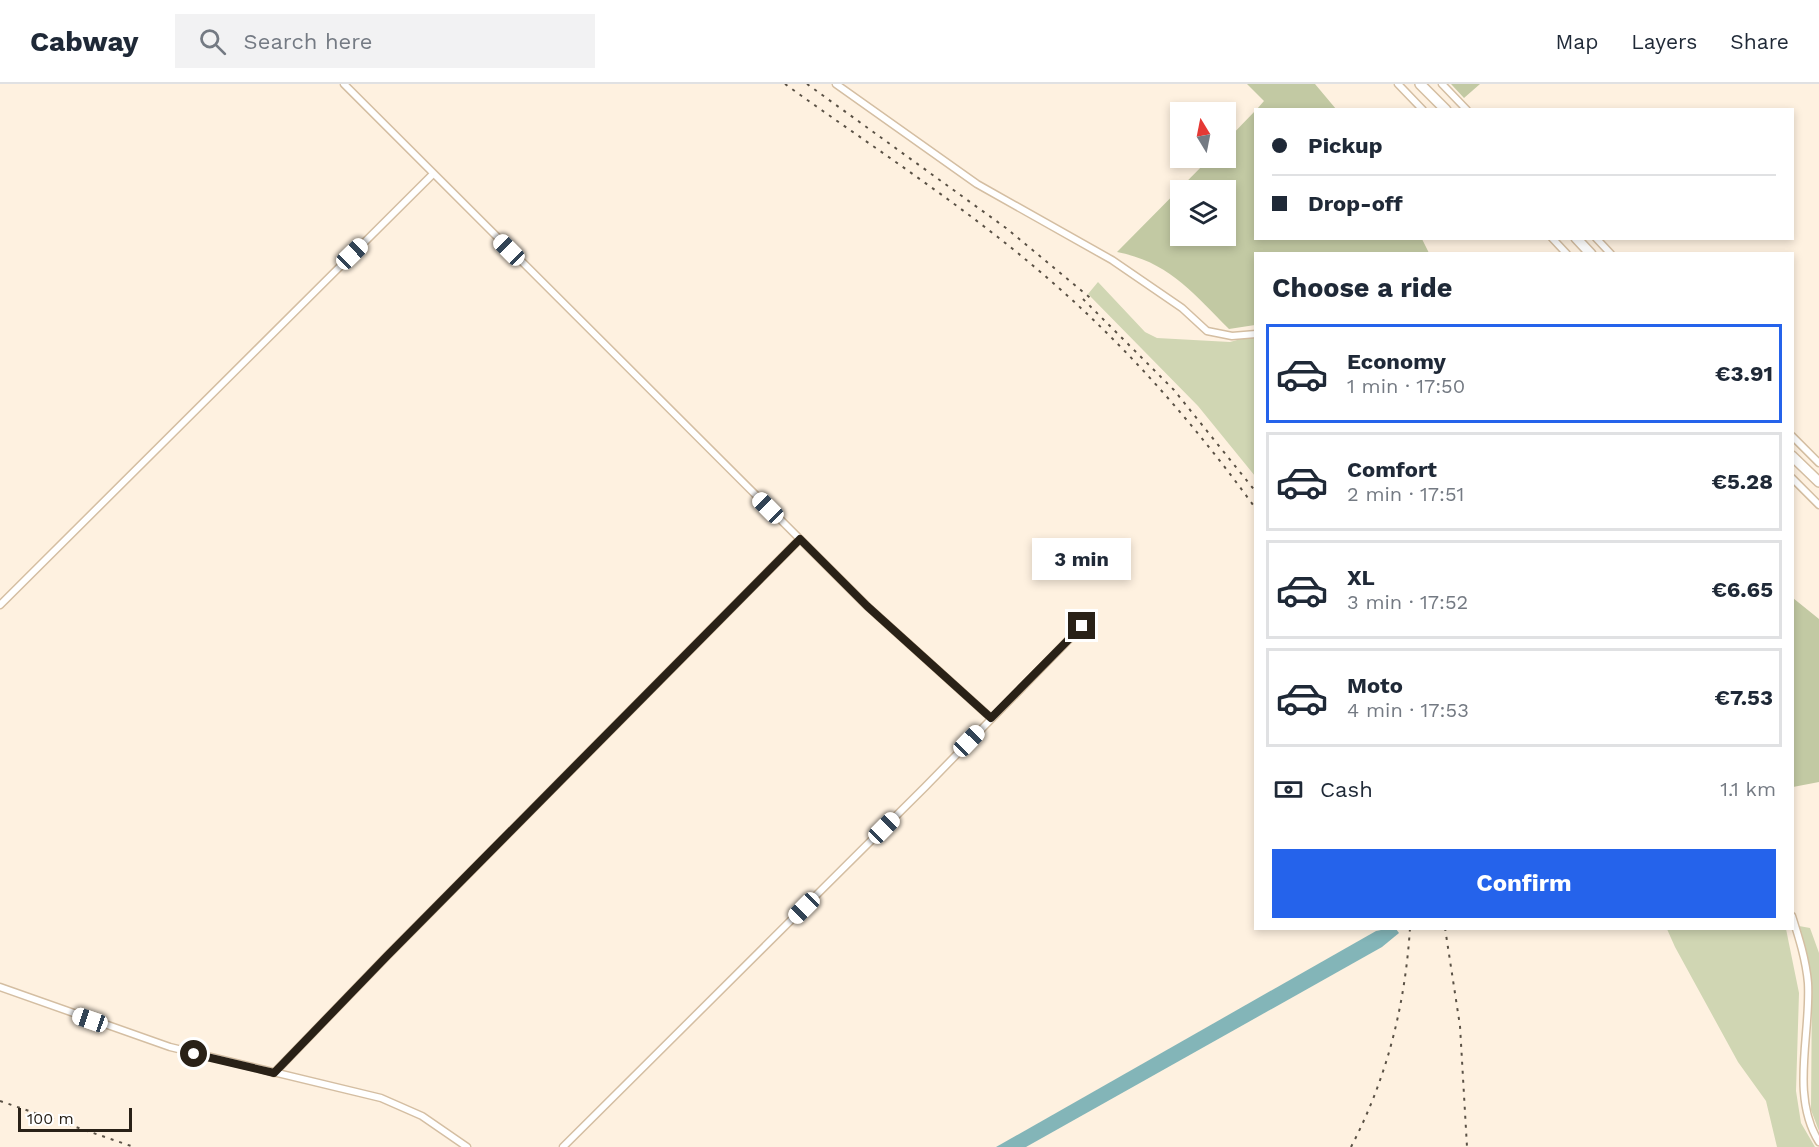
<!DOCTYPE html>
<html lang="en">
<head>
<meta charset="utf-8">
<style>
	body { margin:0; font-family:"Work Sans",sans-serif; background:#f2f2f3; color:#1f2937; height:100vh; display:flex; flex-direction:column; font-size:22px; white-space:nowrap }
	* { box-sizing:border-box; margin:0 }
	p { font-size:20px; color:#747a83 }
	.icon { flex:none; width:33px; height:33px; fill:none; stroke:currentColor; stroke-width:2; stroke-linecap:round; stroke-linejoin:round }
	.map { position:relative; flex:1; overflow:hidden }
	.side { position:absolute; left:1254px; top:168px; width:540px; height:678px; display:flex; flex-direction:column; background:#fff; border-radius:0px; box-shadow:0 3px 9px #0003 }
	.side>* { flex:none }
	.banner { position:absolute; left:1254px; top:24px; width:540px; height:132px; border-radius:0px; box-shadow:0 3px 9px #0003; display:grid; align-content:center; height:132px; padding:0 18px; background:#fff }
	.needle { width:39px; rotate:350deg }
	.buttons { position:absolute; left:1170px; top:18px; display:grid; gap:12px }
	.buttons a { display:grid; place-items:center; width:66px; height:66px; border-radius:0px; background:#fff; box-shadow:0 3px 9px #0003; font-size:30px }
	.scale { position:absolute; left:18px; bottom:15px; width:114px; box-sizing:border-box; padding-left:6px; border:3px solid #292117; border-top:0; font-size:16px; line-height:21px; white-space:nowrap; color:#292117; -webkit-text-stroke:4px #fff; paint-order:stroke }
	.end { position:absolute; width:27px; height:27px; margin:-14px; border:8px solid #292117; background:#fff; box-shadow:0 0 0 3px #fff }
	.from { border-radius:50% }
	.bubble { position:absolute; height:42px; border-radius:0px; background:#fff; box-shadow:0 3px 9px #0003; font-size:20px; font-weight:700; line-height:42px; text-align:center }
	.car { position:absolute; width:18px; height:36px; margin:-18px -9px; border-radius:8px; box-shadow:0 0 4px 2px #0007; background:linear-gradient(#fff 24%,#345 0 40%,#fff 0 76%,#345 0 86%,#fff 0) }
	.banner b { display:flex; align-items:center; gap:21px; height:57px; font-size:22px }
	.banner b+b { border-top:2px solid #e0e1e3 }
	.banner i { width:15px; height:15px; background:#1f2937 }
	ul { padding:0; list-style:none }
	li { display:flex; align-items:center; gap:18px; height:99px; margin:0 12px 9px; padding:0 6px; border:3px solid #e0e1e3; border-radius:0px }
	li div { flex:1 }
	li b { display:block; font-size:22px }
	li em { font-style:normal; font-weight:700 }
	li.selected { border-color:#2563eb }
	li>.icon { width:54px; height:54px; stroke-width:1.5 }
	h2 { padding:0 18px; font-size:27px; line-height:72px }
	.pay { display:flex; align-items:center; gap:15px; height:66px; padding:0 18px; font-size:22px }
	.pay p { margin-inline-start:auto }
	.primary-button { display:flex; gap:12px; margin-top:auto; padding:12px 18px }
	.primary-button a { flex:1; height:69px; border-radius:0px; background:#2563eb; color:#fff; font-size:24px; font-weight:700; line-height:69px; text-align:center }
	header { display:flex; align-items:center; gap:36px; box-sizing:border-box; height:84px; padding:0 30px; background:#fff; border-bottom:2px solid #e0e1e3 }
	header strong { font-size:28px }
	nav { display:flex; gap:33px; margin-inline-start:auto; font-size:21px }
	.search { width:420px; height:54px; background:#f2f2f3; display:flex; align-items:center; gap:15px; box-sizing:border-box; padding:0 21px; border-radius:0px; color:#747a83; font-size:22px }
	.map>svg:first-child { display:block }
	.green { fill:#d0d6b3 }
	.forest { fill:#c2c9a3; fill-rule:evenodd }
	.water { fill:#83b5b8 }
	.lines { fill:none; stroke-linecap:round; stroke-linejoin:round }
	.street-casing { stroke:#d4bea2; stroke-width:9 }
	.primary-casing { stroke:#d4bea2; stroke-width:12 }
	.street { stroke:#fff; stroke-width:6 }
	.primary { stroke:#fff; stroke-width:9 }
	.rail { stroke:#5a5145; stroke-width:2; stroke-dasharray:3 6; stroke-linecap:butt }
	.route { stroke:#292117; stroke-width:8 }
</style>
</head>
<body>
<header>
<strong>Cabway</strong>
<div class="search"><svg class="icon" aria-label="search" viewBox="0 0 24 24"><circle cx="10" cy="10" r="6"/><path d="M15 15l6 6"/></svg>Search here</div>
<nav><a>Map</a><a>Layers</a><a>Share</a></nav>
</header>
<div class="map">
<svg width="1819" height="1063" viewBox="0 0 1819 1063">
	<rect width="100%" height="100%" fill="#fef1e0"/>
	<path class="green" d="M 1098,198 L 1145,248 L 1157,254 L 1230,258 L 1255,251 L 1255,392 L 1198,322 L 1088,210 Z
		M 1799,842 L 1810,844 L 1819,869 L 1819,1047 L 1811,1026 L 1812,899 Z
		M 1667,845 L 1786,845 L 1799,909 L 1796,1007 L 1801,1039 L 1815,1063 L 1777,1063 L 1766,1017 L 1738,978 L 1675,863 Z"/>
	<path class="forest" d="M 1247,0 L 1315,0 L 1336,25 L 1257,25 L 1264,17 Z
		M 1451,0 L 1480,0 L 1464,14 Z
		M 1255,27 L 1256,154 L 1422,155 L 1429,169 L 1256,170 L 1255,241 L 1229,245 C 1193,209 1169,178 1117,168 L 1210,74 L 1226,74 L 1226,57 ZM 1180,106 L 1226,106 L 1226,152 L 1180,152 Z
		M 1793,514 L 1819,535 L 1819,698 L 1793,703 Z"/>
	<path class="water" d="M 1386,845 L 1396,845 L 1399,849 L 1382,863 L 1026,1063 L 996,1063 L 1376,847 Z"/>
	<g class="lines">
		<defs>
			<path id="street" d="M 344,0 L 867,522 L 991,634
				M 836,0 L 977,100 L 1112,176 L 1182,224 L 1207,247 L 1232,252 L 1256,250
				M 1398,0 L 1423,26
				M 1442,0 L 1467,26
				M 1552,154 L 1567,170
				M 1596,154 L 1611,170
				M 1792,352 L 1819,379
				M 1792,394 L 1819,421
				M 0,521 L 433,90
				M 1792,832 C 1799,854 1806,876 1808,899 C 1811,950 1790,1012 1819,1058
				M 0,903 L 170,963 L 381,1014 L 422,1032 L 467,1063
				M 274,989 L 387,872 L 800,455
				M 563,1063 L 925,703 L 1082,542"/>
			<path id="primary" d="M 1420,0 L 1446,26
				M 1576,154 L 1591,170
				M 1792,372 L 1819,398"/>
		</defs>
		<use href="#street" class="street-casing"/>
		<use href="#primary" class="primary-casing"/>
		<use href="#street" class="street"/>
		<use href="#primary" class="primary"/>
		<path class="rail" d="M 785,0 C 875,65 969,125 1052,198 C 1129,265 1196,342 1256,425
			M 807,0 L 1006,144 L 1094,217
			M 1083,215 L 1174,306 L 1256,408
			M 1445,844 L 1460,942 L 1467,1063
			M 0,1017 L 134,1063
			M 1351,1063 C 1387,994 1405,922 1410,844"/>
	</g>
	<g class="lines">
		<path class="route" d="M 194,970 L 274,989 L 387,872 L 800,455 L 867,522 L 991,634 L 1082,542"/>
	</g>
</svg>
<div class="buttons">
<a><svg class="needle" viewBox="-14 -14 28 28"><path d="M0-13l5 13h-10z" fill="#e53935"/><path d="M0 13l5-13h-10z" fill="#747a83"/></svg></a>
<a><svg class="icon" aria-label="layers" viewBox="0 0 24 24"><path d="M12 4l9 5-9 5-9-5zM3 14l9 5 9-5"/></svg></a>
</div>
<div class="scale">100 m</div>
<i class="end from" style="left:194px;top:970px"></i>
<i class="end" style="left:1082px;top:542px"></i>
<div class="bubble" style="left:1032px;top:454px;width:99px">3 min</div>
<i class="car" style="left:509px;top:166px;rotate:315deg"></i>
<i class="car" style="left:352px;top:170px;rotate:46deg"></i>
<i class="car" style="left:768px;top:424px;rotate:315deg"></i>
<i class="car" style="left:969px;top:657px;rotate:44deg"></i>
<i class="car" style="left:884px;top:744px;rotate:45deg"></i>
<i class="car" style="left:804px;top:824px;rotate:225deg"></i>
<i class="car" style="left:90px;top:936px;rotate:289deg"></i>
<div class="banner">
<b><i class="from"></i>Pickup</b>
<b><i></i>Drop-off</b>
</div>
<section class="side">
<h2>Choose a ride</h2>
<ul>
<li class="selected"><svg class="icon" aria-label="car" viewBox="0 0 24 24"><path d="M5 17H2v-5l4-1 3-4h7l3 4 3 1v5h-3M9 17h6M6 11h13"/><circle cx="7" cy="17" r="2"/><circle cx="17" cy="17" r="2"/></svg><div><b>Economy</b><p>1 min · 17:50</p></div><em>€3.91</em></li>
<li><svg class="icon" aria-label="car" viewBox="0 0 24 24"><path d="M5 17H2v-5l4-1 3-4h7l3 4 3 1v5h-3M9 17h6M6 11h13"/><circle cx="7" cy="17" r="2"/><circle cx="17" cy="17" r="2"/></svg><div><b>Comfort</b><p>2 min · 17:51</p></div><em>€5.28</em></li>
<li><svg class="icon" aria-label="car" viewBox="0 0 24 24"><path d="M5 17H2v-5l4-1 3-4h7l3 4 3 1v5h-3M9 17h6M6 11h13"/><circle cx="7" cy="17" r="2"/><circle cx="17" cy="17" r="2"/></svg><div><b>XL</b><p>3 min · 17:52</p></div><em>€6.65</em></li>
<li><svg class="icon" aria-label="car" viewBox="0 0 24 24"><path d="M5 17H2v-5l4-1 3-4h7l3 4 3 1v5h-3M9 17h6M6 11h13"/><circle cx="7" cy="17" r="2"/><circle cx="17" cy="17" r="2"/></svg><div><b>Moto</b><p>4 min · 17:53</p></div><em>€7.53</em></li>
</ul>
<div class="pay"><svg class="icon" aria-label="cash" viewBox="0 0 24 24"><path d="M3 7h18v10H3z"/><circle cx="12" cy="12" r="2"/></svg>Cash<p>1.1 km</p></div>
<div class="primary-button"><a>Confirm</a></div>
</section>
</div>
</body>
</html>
